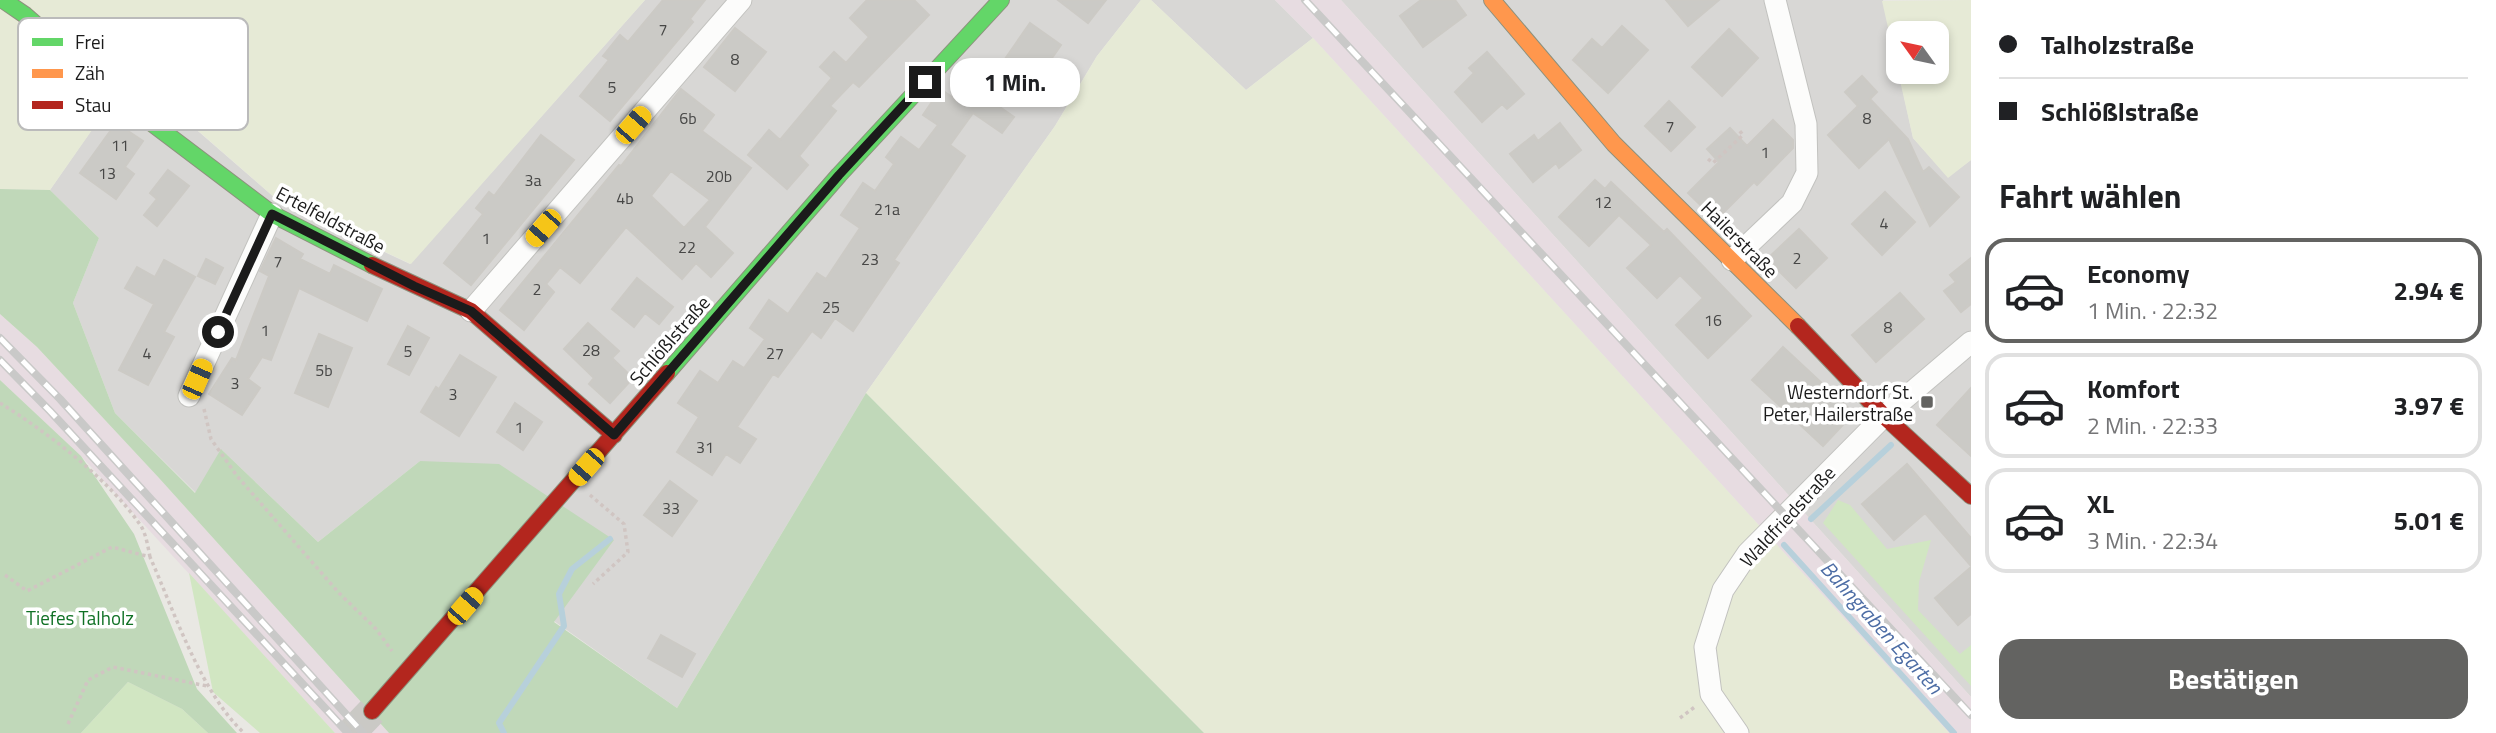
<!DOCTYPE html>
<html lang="de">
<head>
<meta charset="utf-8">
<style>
	body { margin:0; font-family:"Titillium Web",sans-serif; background:#f2f2f2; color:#202124; height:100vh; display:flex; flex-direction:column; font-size:26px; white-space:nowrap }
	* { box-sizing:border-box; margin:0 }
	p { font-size:23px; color:#757577 }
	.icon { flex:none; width:38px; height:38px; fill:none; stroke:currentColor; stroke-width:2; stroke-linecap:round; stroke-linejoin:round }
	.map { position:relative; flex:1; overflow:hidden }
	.drawer { display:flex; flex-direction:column; background:#fff; width:525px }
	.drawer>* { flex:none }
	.hud { display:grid; align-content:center; height:154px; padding:0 28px; background:#fff }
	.needle { width:46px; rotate:303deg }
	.controls { position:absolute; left:1886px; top:21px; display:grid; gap:14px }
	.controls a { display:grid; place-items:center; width:63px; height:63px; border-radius:14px; background:#fff; box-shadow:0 4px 10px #0003; font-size:35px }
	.end { position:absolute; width:32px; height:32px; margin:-16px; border:9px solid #1b1b1b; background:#fff; box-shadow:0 0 0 4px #fff }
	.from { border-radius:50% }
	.bubble { position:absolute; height:49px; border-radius:21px; background:#fff; box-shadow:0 4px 10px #0003; font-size:23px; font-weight:700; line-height:49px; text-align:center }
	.car { position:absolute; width:21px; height:42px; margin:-21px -10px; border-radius:9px; box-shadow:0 0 5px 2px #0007; background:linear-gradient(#f5c518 24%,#345 0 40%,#f5c518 0 76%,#345 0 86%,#f5c518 0) }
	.hud b { display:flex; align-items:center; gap:24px; height:66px; font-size:26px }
	.hud b+b { border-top:2px solid #e0e0e0 }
	.hud i { width:18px; height:18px; background:#202124 }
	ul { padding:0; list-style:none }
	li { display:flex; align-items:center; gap:21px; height:105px; margin:0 14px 10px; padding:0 14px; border:4px solid #e0e0e0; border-radius:21px }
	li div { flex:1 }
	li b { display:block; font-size:26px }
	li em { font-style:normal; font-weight:700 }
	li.on { border-color:#636361 }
	li>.icon { width:63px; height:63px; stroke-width:1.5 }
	h2 { padding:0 28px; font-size:32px; line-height:84px }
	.action { display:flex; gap:14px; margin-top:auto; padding:14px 28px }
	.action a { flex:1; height:80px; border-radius:21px; background:#636361; color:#fff; font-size:28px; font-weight:700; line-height:80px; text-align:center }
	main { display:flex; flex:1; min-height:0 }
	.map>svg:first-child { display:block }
	.residential { fill:#d8d7d5 }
	.industrial { fill:#e7dce1 }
	.farmland { fill:#e6ead6; fill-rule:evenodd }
	.grass { fill:#d1e6c2 }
	.forest { fill:#c0d8b9 }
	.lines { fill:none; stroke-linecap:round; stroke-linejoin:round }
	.stream { stroke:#b7d0db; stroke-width:6 }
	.building { fill:#cbcac6; stroke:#cccac5; stroke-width:2; fill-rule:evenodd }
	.secondary-tunnel { stroke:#cac9c5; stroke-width:30; stroke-dasharray:30 15; stroke-linecap:butt }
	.street-casing { stroke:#c2c2bf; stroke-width:23 }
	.fast-casing { stroke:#8d917d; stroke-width:18 }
	.slow-casing { stroke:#8d917d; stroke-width:18 }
	.jam-casing { stroke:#8d917d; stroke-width:18 }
	.path { stroke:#d0c5c2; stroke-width:3.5; stroke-dasharray:3.5 3.5; stroke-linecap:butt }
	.street { stroke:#fcfcfb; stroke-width:21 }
	.fast { stroke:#63d668; stroke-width:16 }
	.slow { stroke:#ff974d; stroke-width:16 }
	.jam { stroke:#b3261e; stroke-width:16 }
	.rail-casing { stroke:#c9c9c8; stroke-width:8 }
	.rail { stroke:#fff; stroke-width:5; stroke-dasharray:16; stroke-linecap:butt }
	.route { stroke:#1b1b1b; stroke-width:9 }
	.poi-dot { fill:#636361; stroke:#fff; stroke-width:2.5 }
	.labels { text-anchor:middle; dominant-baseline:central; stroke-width:7; stroke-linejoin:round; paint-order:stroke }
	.number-label { font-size:16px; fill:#474746 }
	.street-label { font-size:19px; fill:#1b1b1b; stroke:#fff }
	.poi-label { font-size:19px; fill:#1b1b1b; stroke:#fff; text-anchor:end }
	.park-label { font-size:19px; fill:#107125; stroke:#fff }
	.water-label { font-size:21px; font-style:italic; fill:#4d6da5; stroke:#fff }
	.key { fill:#fff; stroke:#bbb; stroke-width:2 }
	.key-label { font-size:19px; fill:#1b1b1b }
</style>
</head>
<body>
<main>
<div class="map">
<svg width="1971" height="733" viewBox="0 0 1971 733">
	<rect width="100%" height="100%" fill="#e9e8e3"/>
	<path class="residential" d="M 645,0 L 1141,0 L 1097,56 L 1055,126 L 866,393 L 677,708 L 554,621 L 420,461 L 318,542 L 222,450 L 196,493 L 115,413 L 73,303 L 99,238 L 50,190 L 131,73 L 282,204 L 410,264 Z
		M 1151,0 L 1275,0 L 1313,38 L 1246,90 Z
		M 1341,0 L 1883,0 L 1913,138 L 1948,177 L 1971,160 L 1971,697 Z"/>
	<path class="industrial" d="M 1275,0 L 1341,0 L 1971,697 L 1971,733 L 1949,733 L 1313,38 Z
		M 0,314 L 37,347 L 159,478 L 389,733 L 335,733 L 81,456 L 0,380 Z"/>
	<path class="farmland" d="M 0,0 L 645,0 L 411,264 L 282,204 L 132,73 L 50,190 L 0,189 Z
		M 1141,0 L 1151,0 L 1246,90 L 1313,38 L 1949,733 L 1204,733 L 866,393 L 1055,126 L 1097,56 Z
		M 1971,0 L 1971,160 L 1948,178 L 1913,138 L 1882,1 ZM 1937,33 L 1937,72 L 1899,72 L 1899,33 Z"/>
	<path class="grass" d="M 1838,500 L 1850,505 L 1887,549 L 1931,540 L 1919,582 L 1918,610 L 1960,654 L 1971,645 L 1971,686 L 1823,523 Z
		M 189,573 L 335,733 L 260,733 L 213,692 Z
		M 128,682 L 182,709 L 208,733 L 81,733 Z"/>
	<path class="forest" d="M 0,189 L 50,190 L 99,238 L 73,303 L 115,413 L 195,493 L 221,449 L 318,542 L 420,461 L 499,464 L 614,540 L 554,622 L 677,708 L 866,393 L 1204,733 L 389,733 L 159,478 L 37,347 L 0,314 Z
		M 0,380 L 81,456 L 134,534 L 197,689 L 237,733 L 208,733 L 182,709 L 128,682 L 81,733 L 0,733 Z"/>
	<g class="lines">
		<path class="stream" d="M 1811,519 L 1891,445
			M 1784,545 L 1954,733
			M 504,733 L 499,723 L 564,626 L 559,594 L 572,569 L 610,539"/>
	</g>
	<path class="building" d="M 663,0 L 705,0 L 690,19 L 693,22 L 610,121 L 580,96 L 609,60 L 603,56 L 620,35 L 628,42 Z
		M 867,0 L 914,0 L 929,15 L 859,87 L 853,82 L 830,106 L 836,111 L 799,156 L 808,165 L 787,189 L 748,155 L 769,130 L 780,140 L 832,78 L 820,67 L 834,52 L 846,63 L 869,37 L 850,18 Z
		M 1058,0 L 1106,0 L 1088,23 Z
		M 1421,0 L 1455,0 L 1466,15 L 1423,47 L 1400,16 Z
		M 1666,0 L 1719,0 L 1688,26 Z
		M 1030,23 L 1061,45 L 1029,91 L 998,69 Z
		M 1622,26 L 1648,50 L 1608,93 L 1573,60 L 1592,39 L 1602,48 Z
		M 735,28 L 766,52 L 735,91 L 704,67 Z
		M 1729,29 L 1758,58 L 1722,96 L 1692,67 Z
		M 1487,52 L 1524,94 L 1507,109 L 1502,104 L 1482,122 L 1455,92 L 1474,73 L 1469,68 Z
		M 1862,76 L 1877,92 L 1870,99 L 1908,139 L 1923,172 L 1929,167 L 1959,197 L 1930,226 L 1889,139 L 1859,168 L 1828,135 L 1858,106 L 1845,92 Z
		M 967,84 L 1014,117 L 1002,133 L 973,113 L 950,145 L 965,156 L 894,260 L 899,263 L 853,331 L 835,318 L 821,338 L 812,331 L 778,377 L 773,374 L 737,427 L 756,439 L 740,463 L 726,454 L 712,475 L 677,452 L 699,417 L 678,403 L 700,371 L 718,383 L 733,361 L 744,368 L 765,339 L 750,328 L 769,300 L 788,314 L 817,273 L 826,279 L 860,228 L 841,215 L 863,183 L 875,191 L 894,164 L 886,157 L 901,137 L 919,150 L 938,125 L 923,115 L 936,96 L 942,90 L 956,100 Z
		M 681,89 L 714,115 L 702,131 L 751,168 L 705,227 L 733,253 L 711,277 L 696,263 L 682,279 L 626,227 L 580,283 L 560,267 L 546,284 L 554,292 L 524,330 L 500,310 L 619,165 L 621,166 ZM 671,171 L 710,200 L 684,228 L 651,196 Z
		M 1669,101 L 1695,127 L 1671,151 L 1645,126 Z
		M 1773,120 L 1793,140 L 1793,148 L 1757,185 L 1754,182 L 1716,220 L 1688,193 L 1719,162 L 1707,149 L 1730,128 L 1747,146 Z
		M 116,123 L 143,141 L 125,167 L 134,174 L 116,199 L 80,173 Z
		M 1560,123 L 1581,150 L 1559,168 L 1556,163 L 1533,182 L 1510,154 L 1534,135 L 1538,141 Z
		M 541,135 L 574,160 L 471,285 L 444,263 L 483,214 L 476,208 L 489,192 L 494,196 Z
		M 168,170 L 189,186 L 157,226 L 144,215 L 157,199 L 150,193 Z
		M 1595,180 L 1605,189 L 1611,182 L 1664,232 L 1667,229 L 1751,316 L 1708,358 L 1676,325 L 1703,298 L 1680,275 L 1657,298 L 1627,268 L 1651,245 L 1619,215 L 1589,246 L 1559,217 Z
		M 1885,192 L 1915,222 L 1882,255 L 1852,224 Z
		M 1799,229 L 1827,258 L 1796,288 L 1767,259 Z
		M 276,238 L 303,254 L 300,259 L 330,274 L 334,265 L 382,289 L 367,321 L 299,288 L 271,360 L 262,357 L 248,379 L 260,388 L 242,415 L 209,394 L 232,358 L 236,360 L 269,276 L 260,271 Z
		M 1971,258 L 1971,304 L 1961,312 L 1944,291 L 1956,282 L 1950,275 Z
		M 206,259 L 223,268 L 215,284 L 198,276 Z
		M 164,260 L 195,277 L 164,332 L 174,337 L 148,385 L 119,370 L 154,304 L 125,288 L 137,267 L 155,277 Z
		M 637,278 L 673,307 L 659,324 L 645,313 L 634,327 L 612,309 Z
		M 1900,293 L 1924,319 L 1876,362 L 1852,335 Z
		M 588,323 L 619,351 L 612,358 L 633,378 L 610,403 L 589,384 L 594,378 L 564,349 Z
		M 408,326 L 429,338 L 409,375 L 388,364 Z
		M 319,334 L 352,348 L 328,407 L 295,393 Z
		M 1783,347 L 1854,413 L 1823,446 L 1752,380 Z
		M 460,355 L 496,377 L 459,436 L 421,412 L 436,387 L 439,389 Z
		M 1971,388 L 1971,456 L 1937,425 Z
		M 515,403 L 542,422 L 523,450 L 497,432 Z
		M 1907,464 L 1971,538 L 1971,566 L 1925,513 L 1894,540 L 1862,504 Z
		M 670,481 L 697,501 L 672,536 L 644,515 Z
		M 1971,567 L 1971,614 L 1958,625 L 1935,598 Z
		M 661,635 L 695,654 L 682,677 L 648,658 Z"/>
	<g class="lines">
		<path class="secondary-tunnel" d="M 351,733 L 372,711"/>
		<defs>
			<path id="street" d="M 1732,260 L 1792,203 L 1807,173 L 1806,124 L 1775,0
				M 471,311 L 741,0
				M 189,396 L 272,214
				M 1738,733 L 1711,694 L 1705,647 L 1723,590 L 1748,553 L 1884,416 L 1971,342"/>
			<path id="fast" d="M 3,0 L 25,15 L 128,105 L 272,214 L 372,265
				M 667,373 L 839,175 L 1001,0"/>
			<path id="slow" d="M 1492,0 L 1614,144 L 1798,326"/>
			<path id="jam" d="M 372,265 L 471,311 L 614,435
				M 1798,326 L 1884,416 L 1971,496
				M 372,711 L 667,373"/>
		</defs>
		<use href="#street" class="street-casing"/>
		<use href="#fast" class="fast-casing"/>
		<use href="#slow" class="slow-casing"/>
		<use href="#jam" class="jam-casing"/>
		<path class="path" d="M 1708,159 L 1713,163 L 1743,135 L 1739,130
			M 0,403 C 47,432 110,480 141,526 C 146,534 148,547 150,557
			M 204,409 L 211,439 L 237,476 L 339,593 L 376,629 L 392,651
			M 590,495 L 624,524 L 628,552 L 593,584
			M 5,575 L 27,591 L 112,547 L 150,557 C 174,611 201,693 244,733
			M 1680,718 L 1696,706
			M 68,724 L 88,680 L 113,667 L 207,686"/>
		<use href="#street" class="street"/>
		<use href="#fast" class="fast"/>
		<use href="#slow" class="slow"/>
		<use href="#jam" class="jam"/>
		<defs>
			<path id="rail" d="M 1305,0 L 1971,715
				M 0,338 L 60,399 L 363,733
				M 0,360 L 50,411 L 348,733"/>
		</defs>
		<use href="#rail" class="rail-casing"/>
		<use href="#rail" class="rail"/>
	</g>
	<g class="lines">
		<path class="route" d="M 218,332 L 272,214 L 414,286 L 471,311 L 614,435 L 839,175 L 925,82"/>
	</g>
	<rect class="poi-dot" x="1920" y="395" width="14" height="14" rx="3.5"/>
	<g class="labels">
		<g class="number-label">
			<text x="663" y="29">7</text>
			<text x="735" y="59">8</text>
			<text x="612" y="87">5</text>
			<text x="688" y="118">6b</text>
			<text x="1867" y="118">8</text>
			<text x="1670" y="126">7</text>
			<text x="120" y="145">11</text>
			<text x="1765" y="152">1</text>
			<text x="107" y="173">13</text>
			<text x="719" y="176">20b</text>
			<text x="533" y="180">3a</text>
			<text x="625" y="198">4b</text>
			<text x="1603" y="202">12</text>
			<text x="887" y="209">21a</text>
			<text x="1884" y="223">4</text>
			<text x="486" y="238">1</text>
			<text x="687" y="247">22</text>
			<text x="1797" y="258">2</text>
			<text x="870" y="259">23</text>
			<text x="278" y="261">7</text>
			<text x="537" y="289">2</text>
			<text x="831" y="307">25</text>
			<text x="1713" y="320">16</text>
			<text x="1888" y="327">8</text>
			<text x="265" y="330">1</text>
			<text x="591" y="350">28</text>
			<text x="408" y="351">5</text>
			<text x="147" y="353">4</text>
			<text x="775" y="353">27</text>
			<text x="324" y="370">5b</text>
			<text x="235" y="383">3</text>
			<text x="453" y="394">3</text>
			<text x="519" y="427">1</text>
			<text x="705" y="447">31</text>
			<text x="671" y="508">33</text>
		</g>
		<g class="street-label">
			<text transform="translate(331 219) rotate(28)">Ertelfeldstraße</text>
			<text transform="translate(1740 239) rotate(45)">Hailerstraße</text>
			<text transform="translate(669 340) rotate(-49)">Schlößlstraße</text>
			<text transform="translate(1787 516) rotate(-47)">Waldfriedstraße</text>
		</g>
		<g class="poi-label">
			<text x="1913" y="391">Westerndorf St.<tspan x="1913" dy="22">Peter, Hailerstraße</tspan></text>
		</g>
		<g class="park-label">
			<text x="80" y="617">Tiefes Talholz</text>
		</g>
		<g class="water-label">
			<text transform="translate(1882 627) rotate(48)">Bahngraben Egarten</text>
		</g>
	</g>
	<rect x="18" y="18" width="230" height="112" rx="10" class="key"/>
	<rect x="32" y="38" width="31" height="8" fill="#63d668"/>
	<rect x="32" y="69" width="31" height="9" fill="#ff974d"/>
	<rect x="32" y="101" width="31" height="8" fill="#b3261e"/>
	<g class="key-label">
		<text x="75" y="49">Frei</text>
		<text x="75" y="80">Zäh</text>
		<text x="75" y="112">Stau</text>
	</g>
</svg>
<div class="controls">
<a><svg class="needle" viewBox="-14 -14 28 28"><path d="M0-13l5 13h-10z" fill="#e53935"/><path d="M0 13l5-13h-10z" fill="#757577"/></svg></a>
</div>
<i class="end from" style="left:218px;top:332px"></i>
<i class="end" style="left:925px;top:82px"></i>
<div class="bubble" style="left:950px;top:58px;width:130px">1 Min.</div>
<i class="car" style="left:633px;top:125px;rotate:41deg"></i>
<i class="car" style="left:543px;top:228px;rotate:221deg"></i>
<i class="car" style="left:197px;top:379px;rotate:24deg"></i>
<i class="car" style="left:586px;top:467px;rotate:221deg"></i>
<i class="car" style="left:465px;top:606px;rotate:41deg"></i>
</div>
<section class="drawer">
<div class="hud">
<b><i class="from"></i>Talholzstraße</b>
<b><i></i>Schlößlstraße</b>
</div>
<h2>Fahrt wählen</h2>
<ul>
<li class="on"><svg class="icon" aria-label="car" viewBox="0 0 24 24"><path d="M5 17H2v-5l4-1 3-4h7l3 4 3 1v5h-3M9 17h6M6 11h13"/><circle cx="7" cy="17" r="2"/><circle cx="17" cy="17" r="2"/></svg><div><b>Economy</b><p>1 Min. · 22:32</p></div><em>2.94 €</em></li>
<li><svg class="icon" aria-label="car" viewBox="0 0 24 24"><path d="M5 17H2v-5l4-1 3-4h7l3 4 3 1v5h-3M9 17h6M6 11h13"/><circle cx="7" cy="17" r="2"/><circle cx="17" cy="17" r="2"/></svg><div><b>Komfort</b><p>2 Min. · 22:33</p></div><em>3.97 €</em></li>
<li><svg class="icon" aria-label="car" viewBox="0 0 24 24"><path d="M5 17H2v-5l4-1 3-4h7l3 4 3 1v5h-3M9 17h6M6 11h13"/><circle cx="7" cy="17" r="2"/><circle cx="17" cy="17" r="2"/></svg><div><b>XL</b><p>3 Min. · 22:34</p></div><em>5.01 €</em></li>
</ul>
<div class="action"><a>Bestätigen</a></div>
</section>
</main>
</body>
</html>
